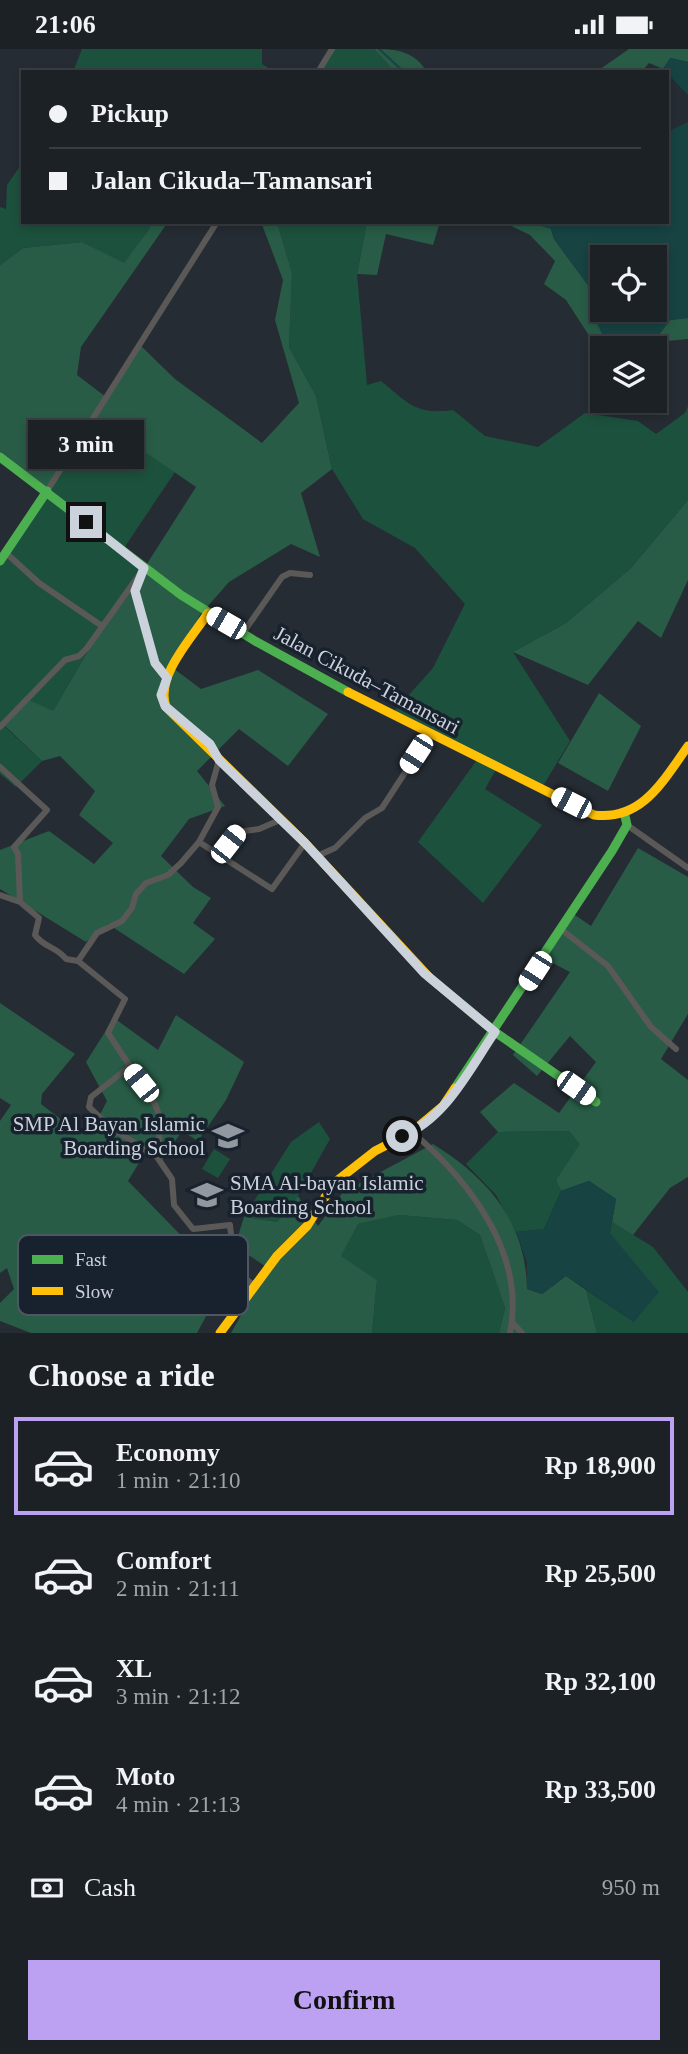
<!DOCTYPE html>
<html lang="en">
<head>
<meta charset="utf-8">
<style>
	body { margin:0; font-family:"Times New Roman",serif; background:#25292e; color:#f1f3f6; height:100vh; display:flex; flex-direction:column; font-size:26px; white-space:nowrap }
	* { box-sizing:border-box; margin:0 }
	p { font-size:23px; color:#a0a3a7 }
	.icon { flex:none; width:38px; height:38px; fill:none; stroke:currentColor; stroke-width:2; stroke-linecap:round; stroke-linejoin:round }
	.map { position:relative; height:1284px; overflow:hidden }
	.sheet { display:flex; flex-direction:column; background:#1c2126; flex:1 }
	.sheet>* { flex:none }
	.top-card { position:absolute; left:21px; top:21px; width:648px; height:154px; border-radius:0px; box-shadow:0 4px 10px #0003,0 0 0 2px #3a3e43; display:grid; align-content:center; height:154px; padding:0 28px; background:#1c2126 }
	.fabs { position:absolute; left:590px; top:196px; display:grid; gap:14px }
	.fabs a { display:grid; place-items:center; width:77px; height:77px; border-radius:0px; background:#1c2126; box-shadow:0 4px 10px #0003,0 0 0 2px #3a3e43; font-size:35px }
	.end { position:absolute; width:32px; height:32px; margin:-16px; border:9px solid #ccd2db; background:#111; box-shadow:0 0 0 4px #111 }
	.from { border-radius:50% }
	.bubble { position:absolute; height:49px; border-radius:0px; background:#1c2126; box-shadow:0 4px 10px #0003,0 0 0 2px #3a3e43; font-size:23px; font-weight:700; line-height:49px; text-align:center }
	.car { position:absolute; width:21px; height:42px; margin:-21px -10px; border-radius:9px; box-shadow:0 0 5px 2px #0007; background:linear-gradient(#fff 24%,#345 0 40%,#fff 0 76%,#345 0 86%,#fff 0) }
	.top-card b { display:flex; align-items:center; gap:24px; height:66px; font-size:26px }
	.top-card b+b { border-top:2px solid #3a3e43 }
	.top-card i { width:18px; height:18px; background:#f1f3f6 }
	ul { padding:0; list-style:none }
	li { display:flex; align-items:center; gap:21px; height:98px; margin:0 14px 10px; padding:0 14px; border:4px solid transparent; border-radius:0px }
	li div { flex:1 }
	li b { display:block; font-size:26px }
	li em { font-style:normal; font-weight:700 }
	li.current { border-color:#bca0f2 }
	li>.icon { width:63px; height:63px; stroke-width:1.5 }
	h2 { padding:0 28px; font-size:32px; line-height:84px }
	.pay { display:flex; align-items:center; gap:18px; height:77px; padding:0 28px; font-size:26px }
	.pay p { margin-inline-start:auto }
	.cta { display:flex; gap:14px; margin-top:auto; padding:14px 28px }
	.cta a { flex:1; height:80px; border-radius:0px; background:#bca0f2; color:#111; font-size:28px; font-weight:700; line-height:80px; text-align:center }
	.status { display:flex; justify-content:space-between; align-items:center; height:49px; padding:0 35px; background:#1c2126; direction:ltr }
	.status svg { height:19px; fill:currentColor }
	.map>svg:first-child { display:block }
	.green { fill:#1c523d }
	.forest { fill:#285c46 }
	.water { fill:#174343; fill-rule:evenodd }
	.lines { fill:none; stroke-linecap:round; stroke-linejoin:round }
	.stream { stroke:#174343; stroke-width:2 }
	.street { stroke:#5b5958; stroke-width:6 }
	.fast { stroke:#4caf50; stroke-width:9 }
	.slow { stroke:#ffc107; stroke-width:9 }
	.route { stroke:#ccd2db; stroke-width:9 }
	.labels { text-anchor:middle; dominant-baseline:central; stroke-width:7; stroke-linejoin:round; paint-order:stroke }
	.street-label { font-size:21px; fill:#ccd2db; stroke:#18212e }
	.poi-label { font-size:21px; fill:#ccd2db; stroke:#18212e; text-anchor:end }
	.key { fill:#18212e; stroke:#4e5662; stroke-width:2 }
	.key-label { font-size:19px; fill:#ccd2db }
</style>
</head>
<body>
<div class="status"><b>21:06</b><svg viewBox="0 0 49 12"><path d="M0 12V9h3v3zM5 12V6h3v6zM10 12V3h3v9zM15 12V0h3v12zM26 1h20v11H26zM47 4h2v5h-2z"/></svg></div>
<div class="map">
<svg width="688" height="1284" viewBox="0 0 688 1284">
	<rect width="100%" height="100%" fill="#262c33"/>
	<path class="green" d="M 82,0 L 262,0 L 262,15 L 275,23 L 73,23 Z
		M 332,0 L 374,0 L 395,23 L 324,23 L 320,17 Z
		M 23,113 L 23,173 L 150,173 L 150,179 L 124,215 L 82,193 L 23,199 L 0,216 L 0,158 L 6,160 L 7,136 Z
		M 277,173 L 367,173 L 357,225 L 367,336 L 381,332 C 409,355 416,366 453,361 L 485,387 L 538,398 L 585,364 L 638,372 L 656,385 L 685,364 L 688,357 L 688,451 L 631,519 L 566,574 L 513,603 L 570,692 L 543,737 L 498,717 L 485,740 L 542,776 L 483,854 L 418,793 L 479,708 L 390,667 L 433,619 L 465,555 L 415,499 L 363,470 L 332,420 L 316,347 L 289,298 L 292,224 Z
		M 94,367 L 175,423 L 122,502 L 143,521 L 113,559 L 53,662 L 5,678 L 42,712 L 16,738 L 0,725 L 0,514 Z
		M 319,1073 L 330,1090 L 298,1147 L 277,1173 L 244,1168 L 291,1093 Z
		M 569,1082 L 581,1095 L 556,1131 L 561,1142 L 544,1180 L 516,1183 L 496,1146 L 466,1115 L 498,1083 Z
		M 214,1100 L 230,1110 L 218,1129 L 202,1120 Z
		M 399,1166 L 457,1171 L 480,1186 L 505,1259 L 499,1284 L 372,1284 L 377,1231 L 340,1207 L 358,1175 Z
		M 612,1173 L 653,1198 L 688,1243 L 688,1284 L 597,1284 L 586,1241 L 634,1273 L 610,1184 Z"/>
	<path class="forest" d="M 374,0 C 397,0 414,2 427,23 L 395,23 Z
		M 629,0 L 688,0 L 688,13 L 671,9 L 663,20 L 649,14 L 641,23 L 596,23 Z
		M 150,173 L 168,173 L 81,298 L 77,326 L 106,348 L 140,296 L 175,330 L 262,394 L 299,354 L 275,271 L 283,231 L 261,173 L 277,173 L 292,224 L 289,298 L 316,347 L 332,420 L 301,444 L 320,508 L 291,495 L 229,533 L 200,566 L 173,619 L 201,640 L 258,621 L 328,665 L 288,717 L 239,680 L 197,722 L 225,757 L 189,770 L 161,807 L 193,838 L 211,849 L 193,874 L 215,890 L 184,925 L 108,875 L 86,893 L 0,840 L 0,801 L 49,782 L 94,815 L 113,794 L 79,766 L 95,742 L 60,707 L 42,712 L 5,677 L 29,651 L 53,662 L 113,559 L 143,521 L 196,438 L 94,368 L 45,443 L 0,410 L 0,216 L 23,199 L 82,193 L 124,214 L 150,179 Z
		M 367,173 L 440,173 L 433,196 L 386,185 L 377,226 L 357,225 Z
		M 503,173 L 549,173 L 554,190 L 590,239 L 591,262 L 657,288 L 670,271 L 688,269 L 688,290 L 667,292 L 655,302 L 654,299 L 597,299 L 566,251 L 544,235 L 555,212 L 530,186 Z
		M 688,451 L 688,531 L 661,589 L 638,572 L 588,636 L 513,603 L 566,574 L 631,519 Z
		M 599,644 L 641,677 L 608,742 L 558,714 Z
		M 638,799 L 688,828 L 688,965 L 661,1010 L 688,1031 L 688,1128 L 670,1139 L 633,1186 L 612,1173 L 616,1150 L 589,1132 L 561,1142 L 556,1131 L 580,1095 L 569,1082 L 498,1083 L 480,1063 L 514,1034 L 559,1064 L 596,1013 L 570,987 L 537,1027 L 513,1006 L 570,923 L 543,909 L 572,864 L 591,877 Z
		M 0,954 L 75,1005 L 42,1045 L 41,1055 L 79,1084 L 95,1075 L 107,1052 L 86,1013 L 114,969 L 158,1001 L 176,966 L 244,1013 L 226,1051 L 198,1092 L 182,1082 L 161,1113 L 145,1104 L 128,1132 L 201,1207 L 218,1245 L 197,1284 L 31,1284 L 0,1272 L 0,1254 L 14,1240 L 7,1219 L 0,1224 L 0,1072 L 11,1056 L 0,1049 Z
		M 433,1095 C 488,1129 526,1173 527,1240 L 542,1245 L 566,1227 L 586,1241 L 597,1284 L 499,1284 L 505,1259 L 480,1186 L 457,1171 L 399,1166 L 358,1175 L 341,1207 L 377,1231 L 372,1284 L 231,1284 L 268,1219 L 235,1197 L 244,1168 L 277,1173 L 298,1147 L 318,1177 L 343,1143 Z"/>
	<path class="water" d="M 670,9 L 688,13 L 688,46 L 663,20 Z
		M 688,73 L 688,269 L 670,271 L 657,288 L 627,297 L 603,287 L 591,262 L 590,239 L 554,190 L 549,173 L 667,173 L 667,83 ZM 654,208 L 654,261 L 602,261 L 602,208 Z
		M 589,1132 L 616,1150 L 610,1184 L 659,1243 L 634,1273 L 566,1227 L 542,1245 L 527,1240 L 527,1214 L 516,1183 L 544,1180 L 561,1142 Z"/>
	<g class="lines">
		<path class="stream" d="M 379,0 L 404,23
			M 532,173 L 551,179"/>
		<path class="street" d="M 318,23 L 332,0
			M 47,442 L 217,173
			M 5,503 L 39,534 L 102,577
			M 141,528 L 135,542 L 155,614 L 167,629
			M 243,584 L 282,528 L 290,524 L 310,526
			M 0,678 L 65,611 L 79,607 L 87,599 L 144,519
			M 0,718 L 47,761 L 14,798 L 18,805 L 20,853
			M 627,776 L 688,819
			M 199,793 L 272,840 L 305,794
			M 219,806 L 237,783 L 259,780 L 280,771
			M 317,807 L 335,799 L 365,769 L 382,759 L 430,685
			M 0,846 L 20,853 L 39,869 L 35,886 C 43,898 57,898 66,910 L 78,912 L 125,950 L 108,984 L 155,1055 L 161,1072 L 157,1108 L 172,1130 L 174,1156 L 193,1180 L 230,1176 L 235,1222 L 255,1237
			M 562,881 L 608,917 L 651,978 L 676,1000
			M 78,912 L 97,884 L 122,872 L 132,859 L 136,845 L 146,834 L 168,826 L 181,814 L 199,793 L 218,758 L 212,736 L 219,711
			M 129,1018 L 91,1048 L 89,1058 L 110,1078 L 157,1108
			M 412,1083 C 470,1132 526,1205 510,1284
			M 512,1273 L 522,1284"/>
		<path class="fast" d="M 0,408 L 181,546 L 255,592 L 348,643
			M 0,512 L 47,442
			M 429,928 L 495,983 L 596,1053
			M 455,1039 L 612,802 L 627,776 L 625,767"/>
		<path class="slow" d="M 208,564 C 192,589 155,627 166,658 L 305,794 L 429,928
			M 348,643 L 594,766 C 642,772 663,732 688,697
			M 220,1284 L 277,1207 L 307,1177 L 334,1134 L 375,1102 L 412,1083 L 443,1057 L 455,1039"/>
	</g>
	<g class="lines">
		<path class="route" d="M 86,473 L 144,519 L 135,542 L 155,614 L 167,629 L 161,646 L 165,657 L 210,695 L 219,711 L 305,794 L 424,924 L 495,983 C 470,1019 446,1070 402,1087"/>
	</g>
	<defs>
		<symbol id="school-bare" viewBox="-9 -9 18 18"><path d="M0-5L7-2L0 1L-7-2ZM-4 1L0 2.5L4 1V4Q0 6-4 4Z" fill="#9298a0" stroke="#18212e" stroke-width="2.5" paint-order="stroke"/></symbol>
	</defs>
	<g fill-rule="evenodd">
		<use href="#school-bare" x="206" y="1065" width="44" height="44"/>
		<use href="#school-bare" x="185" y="1124" width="44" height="44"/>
	</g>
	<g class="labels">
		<g class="street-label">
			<text transform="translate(367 631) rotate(28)">Jalan Cikuda–Tamansari</text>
		</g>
		<g class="poi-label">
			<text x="205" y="1075">SMP Al Bayan Islamic<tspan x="205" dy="24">Boarding School</tspan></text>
			<text x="230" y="1134" text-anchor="start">SMA Al-bayan Islamic<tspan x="230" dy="24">Boarding School</tspan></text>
		</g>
	</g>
	<rect x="18" y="1186" width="230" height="80" rx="10" class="key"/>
	<rect x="32" y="1206" width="31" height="9" fill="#4caf50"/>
	<rect x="32" y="1238" width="31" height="8" fill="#ffc107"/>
	<g class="key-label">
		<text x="75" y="1217">Fast</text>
		<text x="75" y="1249">Slow</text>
	</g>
</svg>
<div class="fabs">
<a><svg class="icon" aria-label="locate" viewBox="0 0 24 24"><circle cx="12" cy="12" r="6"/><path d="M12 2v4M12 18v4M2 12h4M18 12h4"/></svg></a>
<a><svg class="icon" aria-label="layers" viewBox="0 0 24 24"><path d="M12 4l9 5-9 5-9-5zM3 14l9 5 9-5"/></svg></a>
</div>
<i class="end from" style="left:402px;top:1087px"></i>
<i class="end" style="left:86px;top:473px"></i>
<div class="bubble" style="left:28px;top:371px;width:116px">3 min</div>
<i class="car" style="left:226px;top:574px;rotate:300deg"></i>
<i class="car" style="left:416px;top:705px;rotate:213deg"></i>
<i class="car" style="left:571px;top:754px;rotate:297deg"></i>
<i class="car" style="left:228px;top:795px;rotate:38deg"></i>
<i class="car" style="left:535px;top:922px;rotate:213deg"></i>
<i class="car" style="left:141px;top:1034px;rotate:321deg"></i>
<i class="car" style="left:576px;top:1039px;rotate:125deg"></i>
<div class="top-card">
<b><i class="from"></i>Pickup</b>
<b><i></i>Jalan Cikuda–Tamansari</b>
</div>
</div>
<section class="sheet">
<h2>Choose a ride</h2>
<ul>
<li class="current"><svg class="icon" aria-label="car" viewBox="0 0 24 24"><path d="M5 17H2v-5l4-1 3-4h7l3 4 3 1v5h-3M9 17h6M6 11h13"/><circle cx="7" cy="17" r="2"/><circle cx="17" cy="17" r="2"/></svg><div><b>Economy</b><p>1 min · 21:10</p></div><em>Rp 18,900</em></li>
<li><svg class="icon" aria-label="car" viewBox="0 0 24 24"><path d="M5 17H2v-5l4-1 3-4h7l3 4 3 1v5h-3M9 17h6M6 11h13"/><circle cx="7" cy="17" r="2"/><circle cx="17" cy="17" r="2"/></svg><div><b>Comfort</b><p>2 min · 21:11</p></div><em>Rp 25,500</em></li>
<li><svg class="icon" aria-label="car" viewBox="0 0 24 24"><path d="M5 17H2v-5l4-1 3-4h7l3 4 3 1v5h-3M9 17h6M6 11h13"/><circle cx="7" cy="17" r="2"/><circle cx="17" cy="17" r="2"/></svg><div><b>XL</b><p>3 min · 21:12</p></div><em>Rp 32,100</em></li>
<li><svg class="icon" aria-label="car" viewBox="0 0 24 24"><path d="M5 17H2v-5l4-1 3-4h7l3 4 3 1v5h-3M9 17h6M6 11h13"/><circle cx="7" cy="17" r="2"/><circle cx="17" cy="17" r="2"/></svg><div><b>Moto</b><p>4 min · 21:13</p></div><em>Rp 33,500</em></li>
</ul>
<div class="pay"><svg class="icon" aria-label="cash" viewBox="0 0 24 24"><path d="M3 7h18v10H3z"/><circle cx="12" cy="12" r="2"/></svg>Cash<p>950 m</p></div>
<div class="cta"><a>Confirm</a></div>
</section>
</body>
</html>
